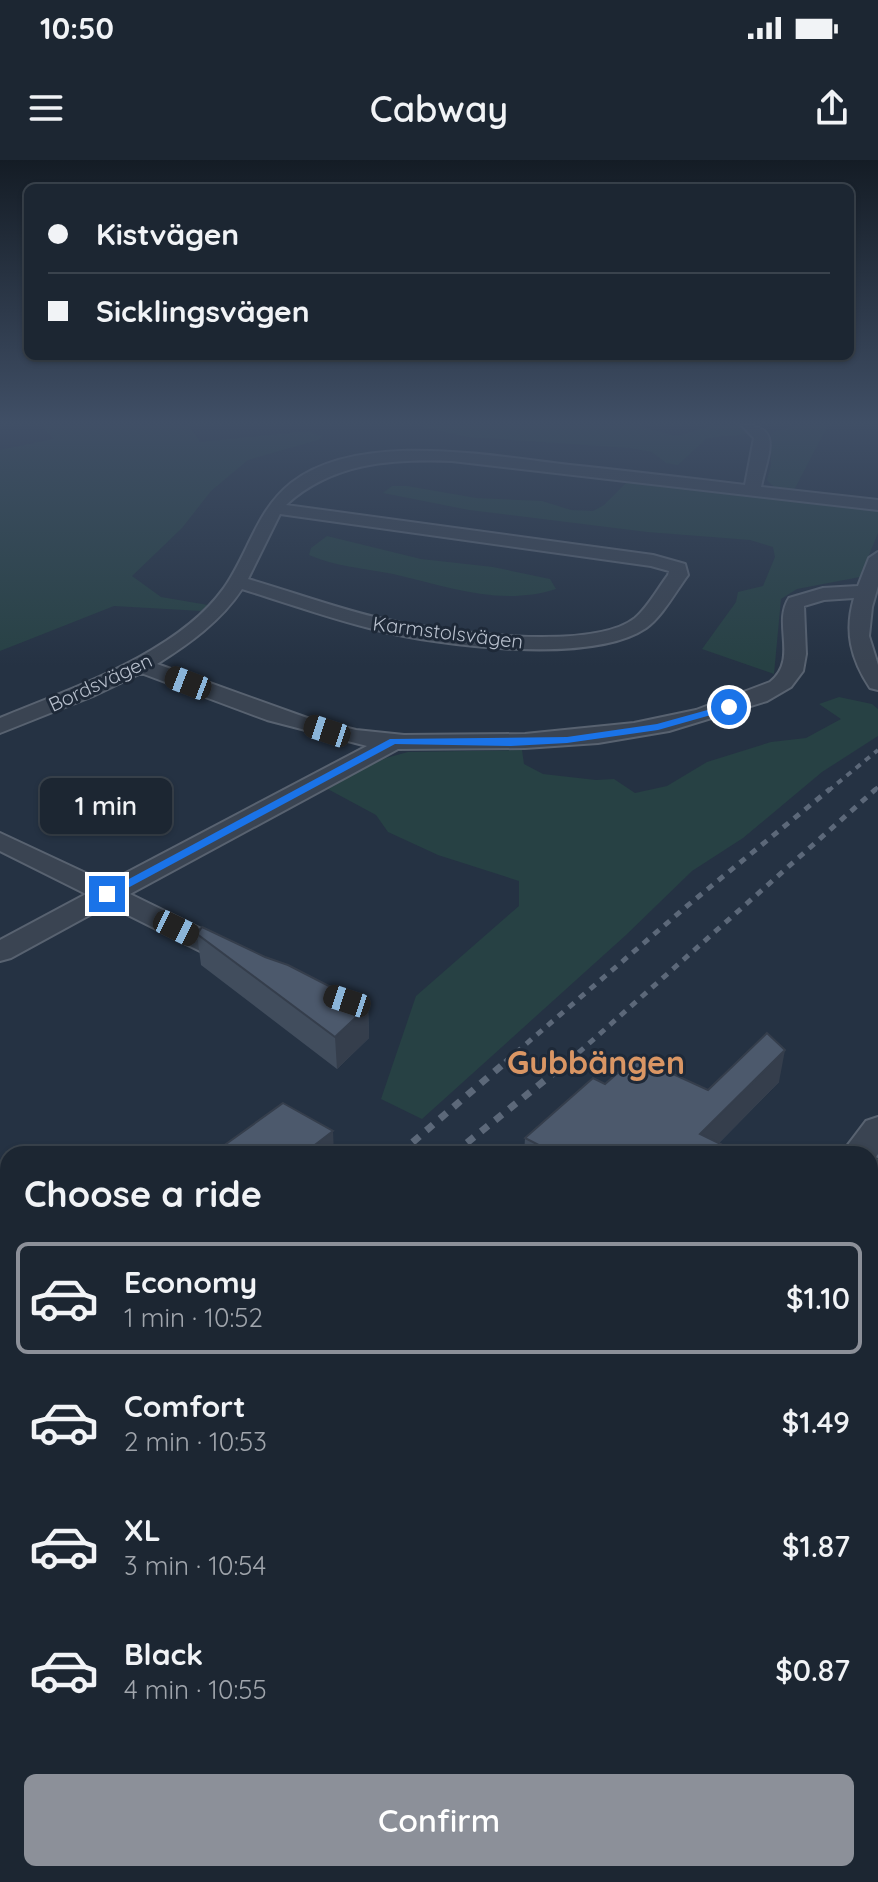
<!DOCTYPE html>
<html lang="en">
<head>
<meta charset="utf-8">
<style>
	body { margin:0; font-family:Quicksand,sans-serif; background:#252e3a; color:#f1f3f6; height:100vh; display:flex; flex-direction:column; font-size:30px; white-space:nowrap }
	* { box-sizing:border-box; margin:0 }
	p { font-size:26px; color:#a0a5ac }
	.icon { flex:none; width:44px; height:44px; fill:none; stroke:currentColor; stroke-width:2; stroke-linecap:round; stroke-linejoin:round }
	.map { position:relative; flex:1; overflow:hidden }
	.sheet { position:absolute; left:0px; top:986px; width:878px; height:736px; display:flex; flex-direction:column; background:#1c2632; border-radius:24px 24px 0 0; box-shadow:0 2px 6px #0004,0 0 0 2px #3a434d }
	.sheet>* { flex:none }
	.guide { position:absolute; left:24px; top:24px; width:830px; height:176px; border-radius:12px; box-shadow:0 2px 6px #0004,0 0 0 2px #3a434d; display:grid; align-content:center; height:176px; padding:0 24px; background:#1c2632 }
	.end { position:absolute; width:36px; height:36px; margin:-18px; border:10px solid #1a73e8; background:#fff; box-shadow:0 0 0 4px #fff }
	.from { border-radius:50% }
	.bubble { position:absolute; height:56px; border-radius:12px; background:#1c2632; box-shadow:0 2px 6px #0004,0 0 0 2px #3a434d; font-size:26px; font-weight:600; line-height:56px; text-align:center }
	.car { position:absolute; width:24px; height:48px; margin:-24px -12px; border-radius:10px; box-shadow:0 0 6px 2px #0007; background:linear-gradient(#222 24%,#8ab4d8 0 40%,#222 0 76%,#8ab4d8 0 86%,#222 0) }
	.guide b { display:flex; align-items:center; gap:28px; height:76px; font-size:30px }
	.guide b+b { border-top:2px solid #3a434d }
	.guide i { width:20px; height:20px; background:#f1f3f6 }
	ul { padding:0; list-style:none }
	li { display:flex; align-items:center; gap:24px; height:112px; margin:0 16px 12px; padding:0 8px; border:4px solid transparent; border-radius:12px }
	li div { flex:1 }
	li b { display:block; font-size:30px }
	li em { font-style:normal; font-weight:600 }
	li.selected { border-color:#8c9099 }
	li>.icon { width:72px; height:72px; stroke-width:1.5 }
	h2 { padding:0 24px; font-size:36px; line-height:96px }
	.primary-button { display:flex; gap:16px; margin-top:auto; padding:16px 24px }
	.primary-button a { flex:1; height:92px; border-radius:12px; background:#8c9099; color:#fff; font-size:32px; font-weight:600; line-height:92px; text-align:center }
	.status { display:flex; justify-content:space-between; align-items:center; height:56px; padding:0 40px; background:#1c2632; direction:ltr }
	.status svg { height:22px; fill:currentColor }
	header { display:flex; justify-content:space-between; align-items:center; height:104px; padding:0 24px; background:#1c2632; font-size:36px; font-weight:600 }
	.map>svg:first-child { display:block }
	.green { fill:#274144 }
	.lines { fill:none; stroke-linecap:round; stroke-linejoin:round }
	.street-casing { stroke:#586270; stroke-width:4 }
	.street { fill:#3a4452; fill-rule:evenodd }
	.rail-far3 { stroke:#5c6879; stroke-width:4; stroke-dasharray:6 6; stroke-linecap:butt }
	.rail-far2 { stroke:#5c6879; stroke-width:5; stroke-dasharray:7 7; stroke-linecap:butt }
	.rail-far1 { stroke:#5c6879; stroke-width:7; stroke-dasharray:9 9; stroke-linecap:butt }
	.rail { stroke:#5c6879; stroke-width:9; stroke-dasharray:12 12; stroke-linecap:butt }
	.wall { fill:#414d5d }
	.shaded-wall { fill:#353e4c }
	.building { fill:#4c596c; stroke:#353e4c; stroke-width:2 }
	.route { fill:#1a73e8 }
	.labels { text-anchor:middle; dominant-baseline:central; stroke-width:6; stroke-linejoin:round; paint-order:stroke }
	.far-street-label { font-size:20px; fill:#b7bfcc; stroke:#1e2938 }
	.district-label { font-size:32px; font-weight:bold; fill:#da9664; stroke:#1e2938 }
</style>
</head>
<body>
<div class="status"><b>10:50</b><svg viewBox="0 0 49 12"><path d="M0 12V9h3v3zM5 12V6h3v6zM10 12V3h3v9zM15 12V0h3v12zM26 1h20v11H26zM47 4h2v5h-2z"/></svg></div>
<header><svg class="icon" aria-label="menu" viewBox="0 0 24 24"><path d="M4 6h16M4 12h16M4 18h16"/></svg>Cabway<svg class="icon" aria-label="share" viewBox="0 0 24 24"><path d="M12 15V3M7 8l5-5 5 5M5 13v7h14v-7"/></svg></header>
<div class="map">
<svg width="878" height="1722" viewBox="0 0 878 1722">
	<rect width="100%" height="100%" fill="#253243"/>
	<path class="green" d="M 41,265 L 189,265 L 200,282 L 308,271 L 322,276 L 318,280 L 248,300 L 211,331 L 182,368 L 132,416 L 161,437 L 208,445 L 201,451 L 114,446 L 0,491 L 0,290 L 53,279 Z
		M 414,265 L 635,265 L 676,276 L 713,265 L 738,265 L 747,274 L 707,278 L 678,305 L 666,303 L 652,292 L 629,288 L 468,277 Z
		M 798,265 L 828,265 L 793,332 L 777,330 L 767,320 L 771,305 L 771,273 Z
		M 628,321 L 878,349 L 878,373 L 860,417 L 797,429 L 781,439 L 774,514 L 702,489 L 736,442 L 738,432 L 763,426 L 775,397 L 773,387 L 750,380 L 647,372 L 469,350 L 383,333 L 392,326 L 407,326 L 476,338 L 542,341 L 571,350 L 593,351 L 604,345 Z
		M 327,376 L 421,399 L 493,407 L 550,419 L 556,429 C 500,447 446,426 393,414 C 363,408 337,407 309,395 L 311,388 Z
		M 839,537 L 872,544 L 878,549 L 878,576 L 822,612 L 743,678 L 692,711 L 626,775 L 422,959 L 381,939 L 416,836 L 519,746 L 519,721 L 438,695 L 388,672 L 376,655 L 324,627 L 386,598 L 408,592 L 522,590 L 524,604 L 543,614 L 596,620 L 614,619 L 635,633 L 667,626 L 707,602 L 771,582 L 806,578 L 841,559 L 819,544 Z"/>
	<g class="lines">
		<defs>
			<path id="street" d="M 741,265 C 785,265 767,295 761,327 L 878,340 L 878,350 L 452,301 C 392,299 333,302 286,345 L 653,395 L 685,404 L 688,415 C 676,431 662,457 646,468 C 592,505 439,486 377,470 C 331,459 287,443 242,429 C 221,461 189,484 157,504 L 310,559 L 356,570 L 404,575 L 525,574 L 634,563 L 696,550 L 770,522 C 799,499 772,464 789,438 L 823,428 L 858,426 L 869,398 L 878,392 L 878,426 L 872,447 L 869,476 L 878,505 L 878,530 L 870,528 C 851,499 844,472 854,438 L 824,440 L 804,446 L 806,494 L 803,511 L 791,527 L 767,541 L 669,571 L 598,583 L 525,588 L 398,589 L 130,734 L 248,792 L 252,798 L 248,804 L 237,807 L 226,804 L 108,745 L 11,798 L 0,801 L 0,780 L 86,734 L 0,691 L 0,673 L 107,723 L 367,586 L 267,560 L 141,513 L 93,536 L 0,573 L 0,558 C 72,528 177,494 224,428 C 249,392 256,351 291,323 C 359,270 491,296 570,305 C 628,311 687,318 745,325 L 754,278 ZM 280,354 L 651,406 L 669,411 L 668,415 C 658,428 648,447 635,458 C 591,493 436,471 383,459 C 338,449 293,432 248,419 Z
				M 878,957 L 878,994 L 874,1000 L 878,1001 L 878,1027 L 870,1025 L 870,994 L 841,994 L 866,961 Z
				M 0,1121 L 8,1123 L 8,1157 L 0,1155 Z
				M 239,1714 L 299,1714 L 296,1722 L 236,1722 Z"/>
		</defs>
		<use href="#street" class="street-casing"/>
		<use href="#street" class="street"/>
		<path class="rail-far3" d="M 828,631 L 878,590
			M 873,631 L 878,627"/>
		<path class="rail-far2" d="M 505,902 L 687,746 L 830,629
			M 568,902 L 876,629"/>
		<path class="rail-far1" d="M 399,994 L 508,900
			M 453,994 L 570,900"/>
		<path class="rail" d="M 0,1289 L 8,1283
			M 0,1313 L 8,1308"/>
	</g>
	<path class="wall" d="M 197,774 L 368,846 L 369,878 L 337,909 L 201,805 Z
		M 779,922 L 719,983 L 741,994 L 524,994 L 525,978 L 605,924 L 708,930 Z"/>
	<path class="shaded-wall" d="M 368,846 L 369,878 L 337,909 L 335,877 Z
		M 785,890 L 779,922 L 708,994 L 700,974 Z
		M 333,971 L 334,994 L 303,994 Z"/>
	<path class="building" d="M 202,767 L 265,797 L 288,805 L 368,846 L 335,877 L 197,774 Z
		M 767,873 L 785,890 L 700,974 L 741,994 L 556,994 L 525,978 L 593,918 L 605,924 L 636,897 L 708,930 Z
		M 283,943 L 333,971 L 303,994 L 212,994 Z
		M 619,1716 L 627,1722 L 615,1722 Z"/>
	<linearGradient id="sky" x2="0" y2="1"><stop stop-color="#141c25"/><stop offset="0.52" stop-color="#404f66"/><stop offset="1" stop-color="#404f66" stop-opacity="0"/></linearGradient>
	<rect width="878" height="506" fill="url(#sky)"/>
	<path class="route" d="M 729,544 L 732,549 L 658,570 L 567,583 L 511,586 L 395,584 L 111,737 L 101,734 L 390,579 L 567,577 L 657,564 Z"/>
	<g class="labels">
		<g class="far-street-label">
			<text transform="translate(448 472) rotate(7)">Karmstolsvägen</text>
			<text transform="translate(100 522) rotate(-25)">Bordsvägen</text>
		</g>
		<g class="district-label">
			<text x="596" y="902">Gubbängen</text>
		</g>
	</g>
</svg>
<i class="end from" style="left:729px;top:547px"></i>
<i class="end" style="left:107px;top:734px"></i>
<div class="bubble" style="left:40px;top:618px;width:132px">1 min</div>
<i class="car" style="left:188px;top:523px;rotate:291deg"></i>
<i class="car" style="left:327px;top:571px;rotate:288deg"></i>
<i class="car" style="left:176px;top:768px;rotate:116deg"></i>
<i class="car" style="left:347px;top:841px;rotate:288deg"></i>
<div class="guide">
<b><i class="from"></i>Kistvägen</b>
<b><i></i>Sicklingsvägen</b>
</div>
<section class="sheet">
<h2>Choose a ride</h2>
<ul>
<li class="selected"><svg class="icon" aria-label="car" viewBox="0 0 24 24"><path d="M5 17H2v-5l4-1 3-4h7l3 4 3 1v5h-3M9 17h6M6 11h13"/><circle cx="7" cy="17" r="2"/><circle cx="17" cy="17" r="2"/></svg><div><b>Economy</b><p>1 min · 10:52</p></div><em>$1.10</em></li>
<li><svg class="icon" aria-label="car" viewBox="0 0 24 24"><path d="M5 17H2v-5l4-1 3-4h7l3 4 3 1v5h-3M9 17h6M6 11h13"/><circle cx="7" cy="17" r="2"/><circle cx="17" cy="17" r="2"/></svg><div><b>Comfort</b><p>2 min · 10:53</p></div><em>$1.49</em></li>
<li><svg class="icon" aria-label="car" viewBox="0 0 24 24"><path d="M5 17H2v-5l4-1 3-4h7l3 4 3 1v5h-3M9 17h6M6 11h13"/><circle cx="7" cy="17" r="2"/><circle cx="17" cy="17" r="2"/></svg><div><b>XL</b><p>3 min · 10:54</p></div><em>$1.87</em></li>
<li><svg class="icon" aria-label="car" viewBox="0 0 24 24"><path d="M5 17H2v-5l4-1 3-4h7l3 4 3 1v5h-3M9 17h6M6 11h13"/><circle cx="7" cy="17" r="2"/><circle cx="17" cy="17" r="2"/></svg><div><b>Black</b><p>4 min · 10:55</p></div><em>$0.87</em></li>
</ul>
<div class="primary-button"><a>Confirm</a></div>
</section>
</div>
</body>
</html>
